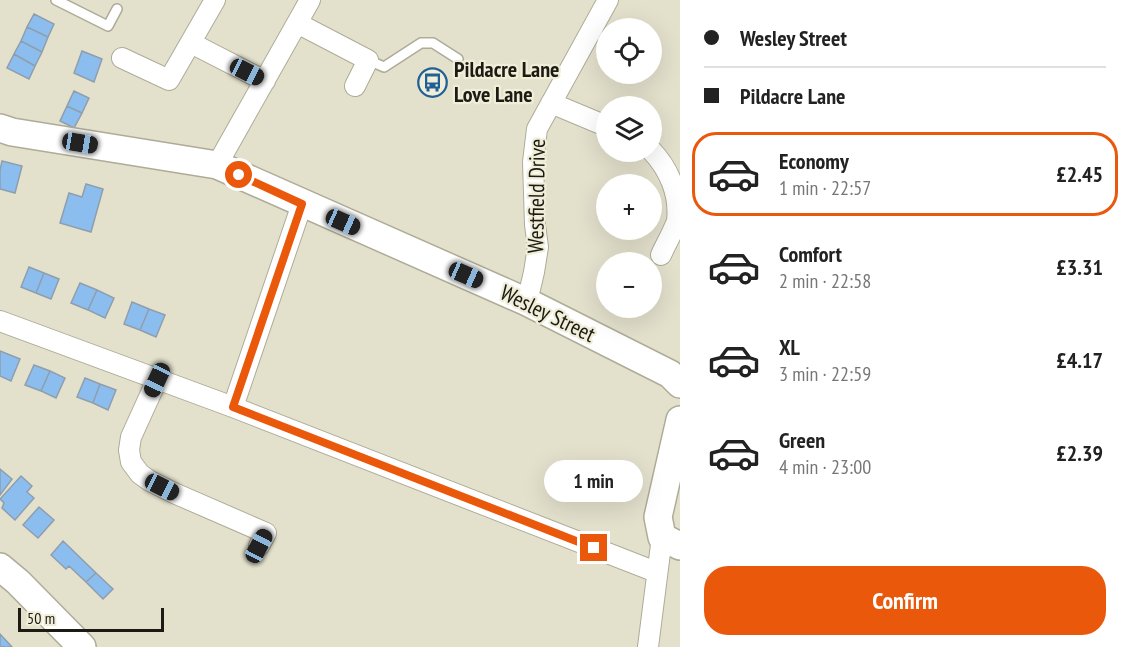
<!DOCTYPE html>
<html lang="en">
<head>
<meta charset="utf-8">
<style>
	body { margin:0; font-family:"PT Sans Narrow",sans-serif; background:#f6f6f6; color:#222; height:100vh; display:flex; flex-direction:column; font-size:22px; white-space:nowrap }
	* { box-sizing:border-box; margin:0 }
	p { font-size:20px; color:#767676 }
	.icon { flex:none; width:33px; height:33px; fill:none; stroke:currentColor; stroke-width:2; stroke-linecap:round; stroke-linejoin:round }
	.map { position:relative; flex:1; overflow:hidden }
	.details { display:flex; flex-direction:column; background:#fff; width:450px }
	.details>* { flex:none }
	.banner { display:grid; align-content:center; height:132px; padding:0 24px; background:#fff }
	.tools { position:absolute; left:596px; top:18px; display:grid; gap:12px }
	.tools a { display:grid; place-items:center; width:66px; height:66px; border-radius:50%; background:#fff; box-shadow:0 6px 24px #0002; font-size:30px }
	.scale { position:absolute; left:18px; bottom:15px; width:146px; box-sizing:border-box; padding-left:6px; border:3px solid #1c1b13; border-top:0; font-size:16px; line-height:21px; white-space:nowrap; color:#1c1b13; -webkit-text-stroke:4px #f0eed9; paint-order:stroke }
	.end { position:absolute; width:27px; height:27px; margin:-14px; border:8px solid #ea580c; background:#fff; box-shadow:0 0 0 3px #fff }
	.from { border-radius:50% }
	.bubble { position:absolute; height:42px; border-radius:21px; background:#fff; box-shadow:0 6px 24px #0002; font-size:20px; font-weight:600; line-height:42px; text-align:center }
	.car { position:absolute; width:18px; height:36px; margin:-18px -9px; border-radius:8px; box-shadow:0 0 4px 2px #0007; background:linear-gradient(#222 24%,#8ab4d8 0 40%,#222 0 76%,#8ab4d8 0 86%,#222 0) }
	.banner b { display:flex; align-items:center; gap:21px; height:57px; font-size:22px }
	.banner b+b { border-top:2px solid #e0e0e0 }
	.banner i { width:15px; height:15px; background:#222 }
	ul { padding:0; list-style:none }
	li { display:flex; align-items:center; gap:18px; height:84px; margin:0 12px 9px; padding:0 12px; border:3px solid transparent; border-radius:24px }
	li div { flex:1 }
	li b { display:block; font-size:22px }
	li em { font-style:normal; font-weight:600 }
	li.on { border-color:#ea580c }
	li>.icon { width:54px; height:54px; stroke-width:1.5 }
	.action { display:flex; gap:12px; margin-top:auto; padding:12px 24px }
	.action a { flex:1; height:69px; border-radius:24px; background:#ea580c; color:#fff; font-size:24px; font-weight:600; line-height:69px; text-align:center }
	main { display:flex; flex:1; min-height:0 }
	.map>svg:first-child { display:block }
	.building { fill:#8bbeef; stroke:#8f9ead; stroke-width:1.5 }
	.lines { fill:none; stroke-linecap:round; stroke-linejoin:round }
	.lane-casing { stroke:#aeac98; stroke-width:12 }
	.street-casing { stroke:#aeac98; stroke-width:22 }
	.secondary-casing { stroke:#aeac98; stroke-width:30 }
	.lane { stroke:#fff; stroke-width:9 }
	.street { stroke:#fff; stroke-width:20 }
	.secondary { stroke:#fff; stroke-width:27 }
	.route { stroke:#ea580c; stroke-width:8 }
	.labels { text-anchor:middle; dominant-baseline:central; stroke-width:4.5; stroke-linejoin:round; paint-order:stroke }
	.poi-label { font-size:22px; font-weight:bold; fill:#1c1b13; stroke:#f0eed9; text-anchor:start }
	.street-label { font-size:22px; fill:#1c1b13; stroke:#f0eed9 }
</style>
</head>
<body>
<main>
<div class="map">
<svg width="680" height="647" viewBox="0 0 680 647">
	<rect width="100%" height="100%" fill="#e3e1cc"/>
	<path class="building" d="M 34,14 L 54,24 L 48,37 L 27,27 Z
		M 27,27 L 48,37 L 42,52 L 21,41 Z
		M 21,41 L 42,52 L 35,66 L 14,54 Z
		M 82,51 L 102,59 L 94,82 L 74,73 Z
		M 14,54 L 35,66 L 29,79 L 7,68 Z
		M 74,91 L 89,98 L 82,113 L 67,106 Z
		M 67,106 L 82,113 L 74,128 L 60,121 Z
		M 2,161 L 22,166 L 15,193 L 0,189 L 0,170 Z
		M 86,184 L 103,189 L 91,232 L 60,223 L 69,193 L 82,197 Z
		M 29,267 L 44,273 L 36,293 L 21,287 Z
		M 44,273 L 59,279 L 51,299 L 36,293 Z
		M 80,283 L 97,290 L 88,310 L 71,303 Z
		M 97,290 L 114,298 L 105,318 L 88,310 Z
		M 132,302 L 149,309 L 140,330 L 124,324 Z
		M 149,309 L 165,315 L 156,337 L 140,330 Z
		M 0,351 L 20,359 L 11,381 L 0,376 Z
		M 34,365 L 50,371 L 41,391 L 25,385 Z
		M 50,371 L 65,378 L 56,398 L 41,391 Z
		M 85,378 L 100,384 L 93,403 L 77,397 Z
		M 100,384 L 116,390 L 108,410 L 93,403 Z
		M 0,469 L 12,479 L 0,495 Z
		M 21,476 L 32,486 L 27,492 L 34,498 L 15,520 L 2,508 L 4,503 L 0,499 Z
		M 39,507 L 54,520 L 38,538 L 23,525 Z
		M 63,541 L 96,573 L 86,582 L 69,566 L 66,569 L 51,555 Z
		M 96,573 L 113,589 L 103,599 L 86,582 Z
		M 0,634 L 12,647 L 0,647 Z"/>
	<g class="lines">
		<defs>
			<path id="lane" d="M 56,0 L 108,26 L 117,9
				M 368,60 L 384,67 L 421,43 L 433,43 L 458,59"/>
			<path id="street" d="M 297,23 L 368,60 L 355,86
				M 191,43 L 265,81
				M 122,58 L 169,80 L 215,0
				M 551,103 L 606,126
				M 651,150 C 669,169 680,194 677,221 C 673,232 666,244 661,255
				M 217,165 L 310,0
				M 527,302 L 534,272 L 538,247 L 535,225 L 533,162 L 537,129 L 608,0
				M 0,321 L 233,407 L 656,572
				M 157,380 L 131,437 L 129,450 L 131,462 L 140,474 L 150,481 L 174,493 L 266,533 L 259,546
				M 233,407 L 302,204
				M 648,647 L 662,537"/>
			<path id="secondary" d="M 0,128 L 12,132 L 217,165 L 527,302 L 670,374 L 680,384
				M 680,420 L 658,517 L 662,537 L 680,546
				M 0,567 L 18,582 L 82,647"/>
		</defs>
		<use href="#lane" class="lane-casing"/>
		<use href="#street" class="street-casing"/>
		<use href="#secondary" class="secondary-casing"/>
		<use href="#lane" class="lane"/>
		<use href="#street" class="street"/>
		<use href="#secondary" class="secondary"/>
	</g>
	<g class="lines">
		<path class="route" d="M 239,175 L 302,204 L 233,407 L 594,548"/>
	</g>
	<defs>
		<symbol id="bus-ring" viewBox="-11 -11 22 22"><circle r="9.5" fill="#f0eed9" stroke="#216096" stroke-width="1.5"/><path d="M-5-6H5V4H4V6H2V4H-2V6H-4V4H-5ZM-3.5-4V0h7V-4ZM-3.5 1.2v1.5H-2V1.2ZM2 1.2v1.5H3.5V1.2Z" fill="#216096"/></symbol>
	</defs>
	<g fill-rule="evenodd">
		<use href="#bus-ring" x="416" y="66" width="33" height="33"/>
	</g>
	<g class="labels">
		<g class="poi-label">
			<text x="454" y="69">Pildacre Lane<tspan x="454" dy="25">Love Lane</tspan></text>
		</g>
		<g class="street-label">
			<text transform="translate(536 196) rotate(-89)">Westfield Drive</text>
			<text transform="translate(548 313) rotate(26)">Wesley Street</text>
		</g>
	</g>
</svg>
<div class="tools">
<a><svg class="icon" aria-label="locate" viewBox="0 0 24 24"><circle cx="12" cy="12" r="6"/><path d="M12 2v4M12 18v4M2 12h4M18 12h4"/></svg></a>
<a><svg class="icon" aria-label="layers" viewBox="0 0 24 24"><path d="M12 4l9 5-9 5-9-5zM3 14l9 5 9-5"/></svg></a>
<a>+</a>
<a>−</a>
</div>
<div class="scale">50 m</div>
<i class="end from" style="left:239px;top:175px"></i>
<i class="end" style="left:594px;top:548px"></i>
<div class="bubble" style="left:544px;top:460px;width:99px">1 min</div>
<i class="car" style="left:247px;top:72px;rotate:117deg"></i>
<i class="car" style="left:80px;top:143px;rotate:99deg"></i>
<i class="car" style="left:343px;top:222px;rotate:114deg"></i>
<i class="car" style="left:466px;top:275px;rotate:114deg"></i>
<i class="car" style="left:157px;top:380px;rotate:205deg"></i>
<i class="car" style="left:162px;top:487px;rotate:117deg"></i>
<i class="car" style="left:259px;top:546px;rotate:28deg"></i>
</div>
<section class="details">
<div class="banner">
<b><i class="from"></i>Wesley Street</b>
<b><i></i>Pildacre Lane</b>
</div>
<ul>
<li class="on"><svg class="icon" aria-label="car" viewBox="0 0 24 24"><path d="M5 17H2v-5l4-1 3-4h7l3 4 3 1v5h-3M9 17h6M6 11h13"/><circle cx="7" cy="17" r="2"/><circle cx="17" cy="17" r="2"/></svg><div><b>Economy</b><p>1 min · 22:57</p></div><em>£2.45</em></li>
<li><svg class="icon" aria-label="car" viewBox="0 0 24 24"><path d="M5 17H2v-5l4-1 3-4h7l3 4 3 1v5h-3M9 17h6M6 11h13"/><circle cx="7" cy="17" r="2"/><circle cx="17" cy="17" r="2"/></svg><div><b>Comfort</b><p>2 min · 22:58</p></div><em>£3.31</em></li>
<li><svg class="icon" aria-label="car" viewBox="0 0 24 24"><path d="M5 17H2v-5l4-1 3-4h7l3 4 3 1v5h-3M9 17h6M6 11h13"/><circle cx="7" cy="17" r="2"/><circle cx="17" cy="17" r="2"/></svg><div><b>XL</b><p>3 min · 22:59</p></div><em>£4.17</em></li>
<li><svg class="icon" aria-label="car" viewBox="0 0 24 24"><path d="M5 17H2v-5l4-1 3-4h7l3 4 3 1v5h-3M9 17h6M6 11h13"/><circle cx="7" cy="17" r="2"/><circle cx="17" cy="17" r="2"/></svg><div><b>Green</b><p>4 min · 23:00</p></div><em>£2.39</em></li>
</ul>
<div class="action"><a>Confirm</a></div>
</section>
</main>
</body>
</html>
